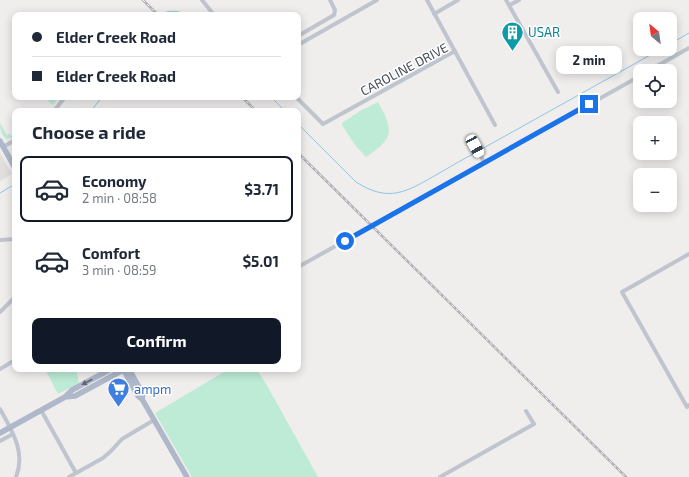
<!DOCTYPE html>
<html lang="en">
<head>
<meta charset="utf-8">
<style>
	body { margin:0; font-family:"Exo 2",sans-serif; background:#f6f6f7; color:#1f2937; height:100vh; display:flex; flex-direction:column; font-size:15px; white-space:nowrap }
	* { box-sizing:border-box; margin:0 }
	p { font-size:13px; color:#747a83 }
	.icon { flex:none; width:22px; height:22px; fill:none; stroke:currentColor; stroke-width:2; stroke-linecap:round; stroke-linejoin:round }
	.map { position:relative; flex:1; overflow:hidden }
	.side { position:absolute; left:12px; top:108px; width:289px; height:264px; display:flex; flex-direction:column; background:#fff; border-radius:8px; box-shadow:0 2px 10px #0003 }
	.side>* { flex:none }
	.hud { position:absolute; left:12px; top:12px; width:289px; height:88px; border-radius:8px; box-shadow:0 2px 10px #0003; display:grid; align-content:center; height:88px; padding:0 20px; background:#fff }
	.needle { width:26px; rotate:331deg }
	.buttons { position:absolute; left:633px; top:12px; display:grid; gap:8px }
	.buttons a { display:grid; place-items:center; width:44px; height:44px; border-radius:8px; background:#fff; box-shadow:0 2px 10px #0003; font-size:20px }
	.end { position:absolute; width:18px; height:18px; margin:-9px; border:5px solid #1a73e8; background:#fff; box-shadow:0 0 0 2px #fff }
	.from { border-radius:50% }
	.bubble { position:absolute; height:28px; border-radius:8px; background:#fff; box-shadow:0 2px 10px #0003; font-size:13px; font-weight:700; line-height:28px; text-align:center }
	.car { position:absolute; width:12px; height:24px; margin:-12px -6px; border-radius:5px; box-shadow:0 0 3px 1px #0007; background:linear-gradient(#fff 24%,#345 0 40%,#fff 0 76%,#345 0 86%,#fff 0) }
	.hud b { display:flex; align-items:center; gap:14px; height:38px; font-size:15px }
	.hud b+b { border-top:1px solid #e0e1e3 }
	.hud i { width:10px; height:10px; background:#1f2937 }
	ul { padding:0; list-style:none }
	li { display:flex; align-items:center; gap:12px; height:66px; margin:0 8px 6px; padding:0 12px; border:2px solid transparent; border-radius:8px }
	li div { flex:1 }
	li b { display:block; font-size:15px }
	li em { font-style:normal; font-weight:700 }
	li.selected { border-color:#111827 }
	li>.icon { width:36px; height:36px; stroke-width:1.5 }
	h2 { padding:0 20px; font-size:18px; line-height:48px }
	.cta { display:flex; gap:8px; margin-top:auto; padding:8px 20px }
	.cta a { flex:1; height:46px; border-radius:8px; background:#111827; color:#fff; font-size:16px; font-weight:700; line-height:46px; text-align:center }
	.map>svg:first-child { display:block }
	.education { fill:#e1dfde }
	.green { fill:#bdebd5 }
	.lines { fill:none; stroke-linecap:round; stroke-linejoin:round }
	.stream { stroke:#8dc7e5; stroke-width:1 }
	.minor { stroke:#bfc5ce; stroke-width:4 }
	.major { stroke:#aeb8ca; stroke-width:5.5 }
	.rail-casing { stroke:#b0b1b7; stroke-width:2.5 }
	.rail { stroke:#fff; stroke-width:1; stroke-dasharray:3; stroke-linecap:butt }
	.oneway { fill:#616875 }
	.route { stroke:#1a73e8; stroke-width:5 }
	.labels { text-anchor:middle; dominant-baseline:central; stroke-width:3; stroke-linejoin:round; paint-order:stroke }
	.culture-label { font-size:13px; fill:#0d838f; stroke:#fff; text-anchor:start }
	.street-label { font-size:13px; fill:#474e59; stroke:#fff }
	.shop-label { font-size:13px; fill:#366cbe; stroke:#fff; text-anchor:start }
</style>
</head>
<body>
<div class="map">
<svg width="689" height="477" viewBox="0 0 689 477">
	<rect width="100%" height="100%" fill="#f0eded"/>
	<path class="education" d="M 0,153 L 12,174 L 0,181 Z"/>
	<path class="green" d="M 43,97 L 59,97 L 53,105 Z
		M 378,102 C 394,131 394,138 366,157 L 355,145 L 342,125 L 342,123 L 360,111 Z
		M 0,123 L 7,135 L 10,134 L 12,137 L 7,139 C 1,136 0,129 0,123 Z
		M 47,369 L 76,369 L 79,383 L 58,394 L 46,371 Z
		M 229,369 L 256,369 L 265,382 L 318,477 L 192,477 L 155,413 Z"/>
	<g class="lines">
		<path class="stream" d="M 160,15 C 169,9 179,11 188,15
			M 670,44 L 689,33
			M 271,97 L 285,111
			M 91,111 L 102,97
			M 298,124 L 356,182 C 389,203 406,192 436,175 C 450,167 463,159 477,152
			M 480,150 L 661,49
			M 0,193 L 15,184"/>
		<path class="minor" d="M 202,0 L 214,15
			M 427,0 L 495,125
			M 506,0 L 558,92
			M 510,5 L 519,0
			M 434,14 L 458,0
			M 298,36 L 334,15 L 335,10 L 330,0
			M 298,45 L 377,0
			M 648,71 L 689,48
			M 296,97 L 323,124 L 455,51
			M 54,111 L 65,97
			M 472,140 L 484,162
			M 3,147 L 15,140
			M 0,240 L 15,239
			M 689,254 L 622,292 L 687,407 L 689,405
			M 298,267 L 640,76
			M 0,312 L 15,297
			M 0,369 L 15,360
			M 0,409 C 12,431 26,452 16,477
			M 41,410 L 76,473
			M 0,441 L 13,434
			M 69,477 L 103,458 L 111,451 L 122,439 L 154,420
			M 440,477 L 534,424 L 526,411"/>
		<path class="major" d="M 0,141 L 15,168
			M 123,369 L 138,396 L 142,399 L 187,477
			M 129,369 L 143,394 L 142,399
			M 65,397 L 75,396 L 125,369
			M 0,433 L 65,397 L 72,390 L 111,369"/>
		<defs>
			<path id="rail" d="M 143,0 L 158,15
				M 242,97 L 256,111
				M 298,153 L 626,477"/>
		</defs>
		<use href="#rail" class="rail-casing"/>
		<use href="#rail" class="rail"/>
	</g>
	<defs><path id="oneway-solid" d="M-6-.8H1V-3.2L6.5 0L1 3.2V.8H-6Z"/></defs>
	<use class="oneway" href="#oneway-solid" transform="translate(87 382) rotate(152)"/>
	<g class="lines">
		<path class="route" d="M 345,241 L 589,104"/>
	</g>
	<defs>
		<symbol id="building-pin" viewBox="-11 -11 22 30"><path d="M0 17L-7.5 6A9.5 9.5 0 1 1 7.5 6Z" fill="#0f9aa8" stroke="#fff"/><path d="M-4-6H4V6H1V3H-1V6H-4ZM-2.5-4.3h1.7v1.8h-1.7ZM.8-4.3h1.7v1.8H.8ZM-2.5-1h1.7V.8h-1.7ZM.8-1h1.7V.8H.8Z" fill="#fff"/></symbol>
		<symbol id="supermarket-pin" viewBox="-11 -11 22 30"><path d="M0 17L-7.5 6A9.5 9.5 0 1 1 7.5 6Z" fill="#3f7fe0" stroke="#fff"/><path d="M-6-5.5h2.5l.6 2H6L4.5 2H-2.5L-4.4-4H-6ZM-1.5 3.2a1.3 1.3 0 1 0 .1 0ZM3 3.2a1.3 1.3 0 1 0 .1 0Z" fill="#fff"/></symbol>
	</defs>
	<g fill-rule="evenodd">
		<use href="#building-pin" x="500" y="20" width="25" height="34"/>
		<use href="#supermarket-pin" x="106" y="376" width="25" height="34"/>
	</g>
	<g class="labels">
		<g class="culture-label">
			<text x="528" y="32">USAR</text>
		</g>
		<g class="street-label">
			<text transform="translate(404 69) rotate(-28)">CAROLINE DRIVE</text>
		</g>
		<g class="shop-label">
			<text x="134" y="389">ampm</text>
		</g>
	</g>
</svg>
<div class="buttons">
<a><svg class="needle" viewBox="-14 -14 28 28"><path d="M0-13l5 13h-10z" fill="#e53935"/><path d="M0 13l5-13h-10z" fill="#747a83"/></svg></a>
<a><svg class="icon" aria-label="locate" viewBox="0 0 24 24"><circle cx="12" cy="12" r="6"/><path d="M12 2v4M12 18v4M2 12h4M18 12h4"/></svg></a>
<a>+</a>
<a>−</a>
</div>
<i class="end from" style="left:345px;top:241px"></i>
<i class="end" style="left:589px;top:104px"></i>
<div class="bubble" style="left:556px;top:46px;width:66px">2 min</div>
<i class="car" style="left:475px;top:146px;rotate:151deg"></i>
<div class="hud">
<b><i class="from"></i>Elder Creek Road</b>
<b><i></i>Elder Creek Road</b>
</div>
<section class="side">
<h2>Choose a ride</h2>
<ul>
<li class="selected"><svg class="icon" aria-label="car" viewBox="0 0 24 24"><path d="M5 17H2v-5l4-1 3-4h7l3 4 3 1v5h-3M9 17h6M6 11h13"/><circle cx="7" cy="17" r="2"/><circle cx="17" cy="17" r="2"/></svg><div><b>Economy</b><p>2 min · 08:58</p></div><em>$3.71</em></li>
<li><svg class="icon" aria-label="car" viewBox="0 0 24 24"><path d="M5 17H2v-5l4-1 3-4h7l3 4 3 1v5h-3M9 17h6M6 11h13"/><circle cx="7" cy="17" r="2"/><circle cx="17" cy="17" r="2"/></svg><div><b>Comfort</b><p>3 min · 08:59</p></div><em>$5.01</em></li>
</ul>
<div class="cta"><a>Confirm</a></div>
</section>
</div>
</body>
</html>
